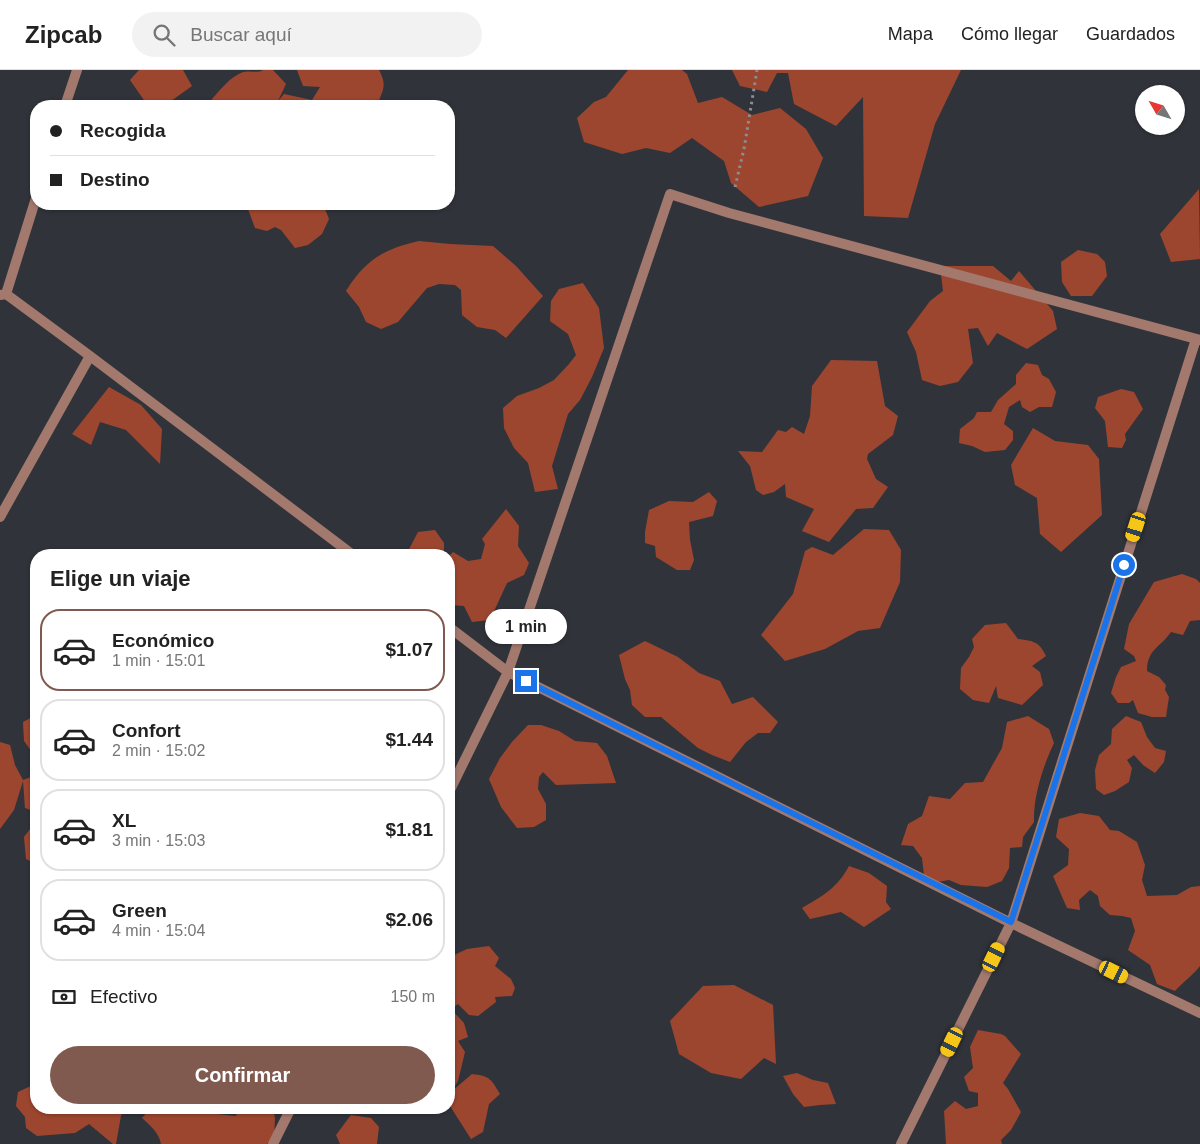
<!DOCTYPE html>
<html lang="es">
<head>
<meta charset="utf-8">
<style>
	body { margin:0; font-family:Helvetica,sans-serif; background:#f2f2f2; color:#222; height:100vh; display:flex; flex-direction:column; font-size:19px; white-space:nowrap }
	* { box-sizing:border-box; margin:0 }
	p { font-size:16px; color:#767676 }
	.icon { flex:none; width:28px; height:28px; fill:none; stroke:currentColor; stroke-width:2; stroke-linecap:round; stroke-linejoin:round }
	.map { position:relative; flex:1; overflow:hidden }
	.sheet { position:absolute; left:30px; top:479px; width:425px; height:565px; display:flex; flex-direction:column; background:#fff; border-radius:20px; box-shadow:0 1px 4px #0004 }
	.sheet>* { flex:none }
	.top-card { position:absolute; left:30px; top:30px; width:425px; height:110px; border-radius:20px; box-shadow:0 1px 4px #0004; display:grid; align-content:center; height:110px; padding:0 20px; background:#fff }
	.needle { width:32px; rotate:309deg }
	.fabs { position:absolute; left:1135px; top:15px; display:grid; gap:10px }
	.fabs a { display:grid; place-items:center; width:50px; height:50px; border-radius:50%; background:#fff; box-shadow:0 1px 4px #0004; font-size:25px }
	.end { position:absolute; width:22px; height:22px; margin:-11px; border:6px solid #1a73e8; background:#fff; box-shadow:0 0 0 2px #fff }
	.from { border-radius:50% }
	.bubble { position:absolute; height:35px; border-radius:18px; background:#fff; box-shadow:0 1px 4px #0004; font-size:16px; font-weight:800; line-height:35px; text-align:center }
	.car { position:absolute; width:15px; height:30px; margin:-15px -8px; border-radius:6px; box-shadow:0 0 4px 1px #0007; background:linear-gradient(#f5c518 24%,#345 0 40%,#f5c518 0 76%,#345 0 86%,#f5c518 0) }
	.top-card b { display:flex; align-items:center; gap:18px; height:48px; font-size:19px }
	.top-card b+b { border-top:1px solid #e0e0e0 }
	.top-card i { width:12px; height:12px; background:#222 }
	ul { padding:0; list-style:none }
	li { display:flex; align-items:center; gap:15px; height:82px; margin:0 10px 8px; padding:0 10px; border:2px solid #e0e0e0; border-radius:20px }
	li div { flex:1 }
	li b { display:block; font-size:19px }
	li em { font-style:normal; font-weight:800 }
	li.current { border-color:#805a4f }
	li>.icon { width:45px; height:45px; stroke-width:1.5 }
	h2 { padding:0 20px; font-size:22px; line-height:60px }
	.pay { display:flex; align-items:center; gap:12px; height:55px; padding:0 20px; font-size:19px }
	.pay p { margin-inline-start:auto }
	.cta { display:flex; gap:10px; margin-top:auto; padding:10px 20px }
	.cta a { flex:1; height:58px; border-radius:30px; background:#805a4f; color:#fff; font-size:20px; font-weight:800; line-height:58px; text-align:center }
	header { display:flex; align-items:center; gap:30px; box-sizing:border-box; height:70px; padding:0 25px; background:#fff; border-bottom:1px solid #e0e0e0 }
	header strong { font-size:24px }
	nav { display:flex; gap:28px; margin-inline-start:auto; font-size:18px }
	.search { width:350px; height:45px; background:#f2f2f2; display:flex; align-items:center; gap:12px; box-sizing:border-box; padding:0 18px; border-radius:28px; color:#767676; font-size:19px }
	.map>svg:first-child { display:block }
	.forest { fill:#9d462f }
	.lines { fill:none; stroke-linecap:round; stroke-linejoin:round }
	.path { stroke:#8b8e93; stroke-width:3; stroke-dasharray:2.5 4; stroke-linecap:butt }
	.street { stroke:#a3796e; stroke-width:10 }
	.route { stroke:#1a73e8; stroke-width:6 }
</style>
</head>
<body>
<header>
<strong>Zipcab</strong>
<div class="search"><svg class="icon" aria-label="search" viewBox="0 0 24 24"><circle cx="10" cy="10" r="6"/><path d="M15 15l6 6"/></svg>Buscar aquí</div>
<nav><a>Mapa</a><a>Cómo llegar</a><a>Guardados</a></nav>
</header>
<div class="map">
<svg width="1200" height="1074" viewBox="0 0 1200 1074">
	<rect width="100%" height="100%" fill="#30343a"/>
	<path class="forest" d="M 139,0 L 183,0 L 192,16 L 164,36 L 148,36 L 130,10 Z
		M 263,0 L 273,0 L 286,14 L 278,31 L 284,24 L 312,30 L 320,17 L 303,16 L 297,0 L 379,0 C 388,17 382,20 377,36 L 274,36 L 274,35 L 272,36 L 214,36 L 212,29 C 221,19 230,7 243,2 C 250,0 257,4 263,0 Z
		M 628,0 L 682,0 L 687,4 L 698,33 L 722,27 L 752,45 L 780,38 L 806,59 L 823,88 L 808,126 L 759,137 L 731,113 L 724,91 L 692,68 L 670,83 L 646,78 L 622,84 L 584,72 L 577,48 L 594,32 L 606,27 Z
		M 732,0 L 961,0 L 935,54 L 908,148 L 864,146 L 863,27 L 836,56 L 794,34 L 788,3 L 777,3 L 767,22 L 740,16 Z
		M 1199,119 L 1200,189 L 1171,192 L 1160,164 Z
		M 250,134 L 323,134 L 329,149 L 322,164 L 308,175 L 295,178 L 281,160 L 275,157 L 267,161 L 255,158 L 248,139 Z
		M 419,171 L 450,174 L 493,176 L 516,196 L 543,226 L 506,268 L 495,260 L 477,257 L 462,245 L 461,220 L 455,215 L 439,214 L 427,218 L 398,252 L 381,259 L 366,252 L 359,237 L 346,221 C 365,190 384,179 419,171 Z
		M 1078,180 L 1097,184 L 1105,192 L 1107,206 L 1092,226 L 1071,226 L 1062,212 L 1061,192 Z
		M 940,196 L 993,196 L 1011,211 L 1019,201 L 1053,241 L 1057,259 L 1027,279 L 997,263 L 988,276 L 978,258 L 968,259 L 973,293 L 958,312 L 940,316 L 922,310 L 916,282 L 907,262 L 930,231 L 943,221 Z
		M 583,213 L 599,238 L 604,278 L 592,307 L 580,330 L 568,344 L 552,396 L 558,419 L 535,422 L 528,393 L 514,378 L 504,358 L 503,338 L 517,326 L 539,318 L 554,310 L 569,294 L 576,285 L 568,264 L 550,251 L 551,231 L 559,219 Z
		M 831,290 L 877,291 L 885,336 L 898,346 L 893,365 L 868,384 L 867,389 L 876,409 L 888,417 L 873,438 L 856,439 L 829,472 L 802,461 L 814,439 L 786,427 L 785,414 L 774,422 L 763,425 L 756,420 L 750,396 L 738,381 L 762,382 L 778,360 L 786,362 L 792,357 L 804,364 L 810,346 L 812,316 Z
		M 1026,293 L 1038,295 L 1042,305 L 1049,309 L 1056,322 L 1052,337 L 1039,337 L 1030,342 L 1022,337 L 1020,330 L 1009,337 L 1004,354 L 1013,361 L 1013,370 L 1005,380 L 985,382 L 972,376 L 959,373 L 960,359 L 974,348 L 977,342 L 991,342 L 998,330 L 1016,314 L 1016,305 Z
		M 109,317 L 141,335 L 162,359 L 160,394 L 126,360 L 100,352 L 91,375 L 72,364 Z
		M 1121,319 L 1134,322 L 1143,339 L 1125,364 L 1126,370 L 1122,378 L 1108,377 L 1105,351 L 1095,338 L 1098,327 Z
		M 1033,358 L 1055,371 L 1088,375 L 1099,389 L 1102,445 L 1061,482 L 1040,464 L 1037,428 L 1015,415 L 1011,395 Z
		M 709,422 L 717,431 L 713,446 L 689,452 L 690,470 L 694,490 L 690,500 L 677,500 L 656,487 L 655,476 L 645,473 L 645,462 L 649,440 L 669,431 L 693,432 Z
		M 506,439 L 519,456 L 518,476 L 529,493 L 524,505 L 507,513 L 490,550 L 472,552 L 464,536 L 449,535 L 449,486 L 453,482 L 468,491 L 481,489 L 485,474 L 482,469 Z
		M 864,459 L 889,460 L 901,480 L 900,512 L 880,558 L 858,561 L 825,579 L 785,591 L 761,565 L 793,524 L 805,481 L 812,477 L 833,485 Z
		M 435,460 L 444,473 L 444,483 L 446,485 L 406,485 L 418,462 Z
		M 1182,504 L 1196,509 L 1200,513 L 1200,550 L 1190,551 L 1183,565 L 1171,562 C 1160,578 1147,579 1147,601 L 1159,607 L 1166,615 L 1165,620 L 1169,627 L 1166,647 L 1152,647 L 1138,643 L 1133,630 L 1129,633 L 1118,633 L 1111,623 L 1116,607 L 1121,597 L 1136,591 L 1134,586 L 1124,579 L 1129,554 L 1154,512 Z
		M 1006,553 L 1018,569 C 1033,571 1039,571 1046,586 L 1032,596 L 1040,602 L 1043,615 L 1022,635 L 998,628 L 996,616 L 989,633 L 973,630 L 960,619 L 961,598 L 969,587 L 974,577 L 972,569 L 985,555 Z
		M 645,571 L 678,587 L 699,603 L 720,611 L 732,634 L 753,627 L 778,652 L 770,663 L 758,663 L 746,672 L 730,692 L 712,685 L 698,678 L 661,647 L 645,647 L 632,635 L 630,620 L 625,609 L 619,585 Z
		M 36,645 L 36,685 L 34,685 L 24,671 L 23,652 Z
		M 1028,646 L 1049,659 L 1054,673 C 1043,696 1033,727 1034,752 L 1023,767 L 1022,777 L 1010,778 L 1009,798 L 1002,811 L 987,817 L 961,815 L 949,810 L 925,814 L 922,788 L 913,776 L 901,775 L 908,754 L 922,746 L 929,726 L 950,729 L 965,713 L 983,712 L 1002,678 L 1007,652 Z
		M 1126,646 L 1141,652 L 1147,667 L 1155,678 L 1166,681 L 1164,692 L 1155,703 L 1143,695 L 1134,685 L 1127,690 L 1132,698 L 1129,712 L 1115,721 L 1104,725 L 1096,719 L 1095,700 L 1099,685 L 1111,674 L 1112,659 Z
		M 528,655 L 541,655 L 559,661 L 575,671 L 597,673 L 607,686 L 616,713 L 556,715 L 543,702 L 539,707 L 538,719 L 546,734 L 546,750 L 534,757 L 517,758 L 501,737 L 489,709 L 500,688 L 512,672 Z
		M 0,672 L 10,675 L 15,695 L 23,710 L 36,705 L 36,742 L 25,738 L 23,711 L 14,740 L 0,759 Z
		M 1080,743 L 1099,746 L 1110,760 L 1119,761 L 1137,772 L 1145,795 L 1142,810 L 1147,826 L 1177,825 L 1191,817 L 1200,816 L 1200,896 C 1195,903 1182,913 1175,921 L 1157,914 L 1150,895 L 1128,880 L 1135,861 L 1131,848 L 1122,846 L 1110,845 L 1100,836 L 1098,826 L 1090,820 L 1079,830 L 1080,840 L 1067,838 L 1053,806 L 1068,795 L 1069,779 L 1056,767 L 1059,749 Z
		M 36,751 L 36,794 L 26,789 L 24,767 Z
		M 849,796 L 869,803 L 887,816 L 886,832 L 891,839 L 864,857 L 841,842 L 810,849 L 802,838 C 823,826 838,817 849,796 Z
		M 489,876 L 499,888 L 495,896 L 511,909 L 515,918 L 512,926 L 495,927 L 496,932 L 478,946 L 469,945 L 458,934 L 451,939 L 464,953 L 468,967 L 458,971 L 465,982 L 458,1011 L 452,1021 L 472,1004 C 490,1006 491,1009 500,1024 L 489,1034 L 483,1062 L 471,1069 L 450,1036 L 449,890 L 450,887 L 467,879 Z
		M 734,915 L 773,935 L 776,994 L 764,988 L 741,1009 L 711,1003 L 679,984 L 670,951 L 703,916 Z
		M 978,960 L 1001,964 L 1005,966 L 1021,984 L 1003,1013 L 1008,1019 L 1021,1042 L 1011,1060 L 1001,1070 L 1002,1074 L 946,1074 L 944,1041 L 955,1031 L 966,1039 L 978,1036 L 978,1023 L 969,1021 L 964,1007 L 973,998 L 970,977 Z
		M 797,1003 L 813,1010 L 828,1013 L 836,1034 L 820,1035 L 804,1037 L 793,1024 L 783,1006 Z
		M 35,1014 L 36,1014 L 36,1038 L 124,1038 L 121,1046 L 116,1074 L 113,1074 L 89,1054 L 75,1063 L 37,1066 L 26,1058 L 25,1047 L 16,1036 L 18,1022 Z
		M 151,1038 L 208,1038 L 208,1043 L 236,1046 L 238,1038 L 273,1038 L 275,1048 L 274,1068 L 267,1074 L 161,1074 C 159,1063 150,1055 142,1048 Z
		M 351,1045 L 371,1048 L 379,1057 L 377,1074 L 340,1074 L 336,1065 Z"/>
	<g class="lines">
		<path class="path" d="M 735,117 L 744,79 L 757,0"/>
		<path class="street" d="M 65,36 L 77,0
			M 6,224 L 36,128
			M 0,225 L 6,224 L 90,286 L 353,485
			M 0,447 L 90,286
			M 449,557 L 508,602 L 1011,853 L 1200,943
			M 449,722 L 508,602 L 670,124 L 729,143 L 1200,270
			M 273,1074 L 291,1038
			M 901,1074 L 1011,853 L 1196,269"/>
	</g>
	<g class="lines">
		<path class="route" d="M 526,611 L 1011,852 L 1124,495"/>
	</g>
</svg>
<div class="fabs">
<a><svg class="needle" viewBox="-14 -14 28 28"><path d="M0-13l5 13h-10z" fill="#e53935"/><path d="M0 13l5-13h-10z" fill="#767676"/></svg></a>
</div>
<i class="end from" style="left:1124px;top:495px"></i>
<i class="end" style="left:526px;top:611px"></i>
<div class="bubble" style="left:485px;top:539px;width:82px">1 min</div>
<i class="car" style="left:1136px;top:457px;rotate:198deg"></i>
<i class="car" style="left:994px;top:887px;rotate:26deg"></i>
<i class="car" style="left:1114px;top:902px;rotate:116deg"></i>
<i class="car" style="left:952px;top:972px;rotate:206deg"></i>
<div class="top-card">
<b><i class="from"></i>Recogida</b>
<b><i></i>Destino</b>
</div>
<section class="sheet">
<h2>Elige un viaje</h2>
<ul>
<li class="current"><svg class="icon" aria-label="car" viewBox="0 0 24 24"><path d="M5 17H2v-5l4-1 3-4h7l3 4 3 1v5h-3M9 17h6M6 11h13"/><circle cx="7" cy="17" r="2"/><circle cx="17" cy="17" r="2"/></svg><div><b>Económico</b><p>1 min · 15:01</p></div><em>$1.07</em></li>
<li><svg class="icon" aria-label="car" viewBox="0 0 24 24"><path d="M5 17H2v-5l4-1 3-4h7l3 4 3 1v5h-3M9 17h6M6 11h13"/><circle cx="7" cy="17" r="2"/><circle cx="17" cy="17" r="2"/></svg><div><b>Confort</b><p>2 min · 15:02</p></div><em>$1.44</em></li>
<li><svg class="icon" aria-label="car" viewBox="0 0 24 24"><path d="M5 17H2v-5l4-1 3-4h7l3 4 3 1v5h-3M9 17h6M6 11h13"/><circle cx="7" cy="17" r="2"/><circle cx="17" cy="17" r="2"/></svg><div><b>XL</b><p>3 min · 15:03</p></div><em>$1.81</em></li>
<li><svg class="icon" aria-label="car" viewBox="0 0 24 24"><path d="M5 17H2v-5l4-1 3-4h7l3 4 3 1v5h-3M9 17h6M6 11h13"/><circle cx="7" cy="17" r="2"/><circle cx="17" cy="17" r="2"/></svg><div><b>Green</b><p>4 min · 15:04</p></div><em>$2.06</em></li>
</ul>
<div class="pay"><svg class="icon" aria-label="cash" viewBox="0 0 24 24"><path d="M3 7h18v10H3z"/><circle cx="12" cy="12" r="2"/></svg>Efectivo<p>150 m</p></div>
<div class="cta"><a>Confirmar</a></div>
</section>
</div>
</body>
</html>
